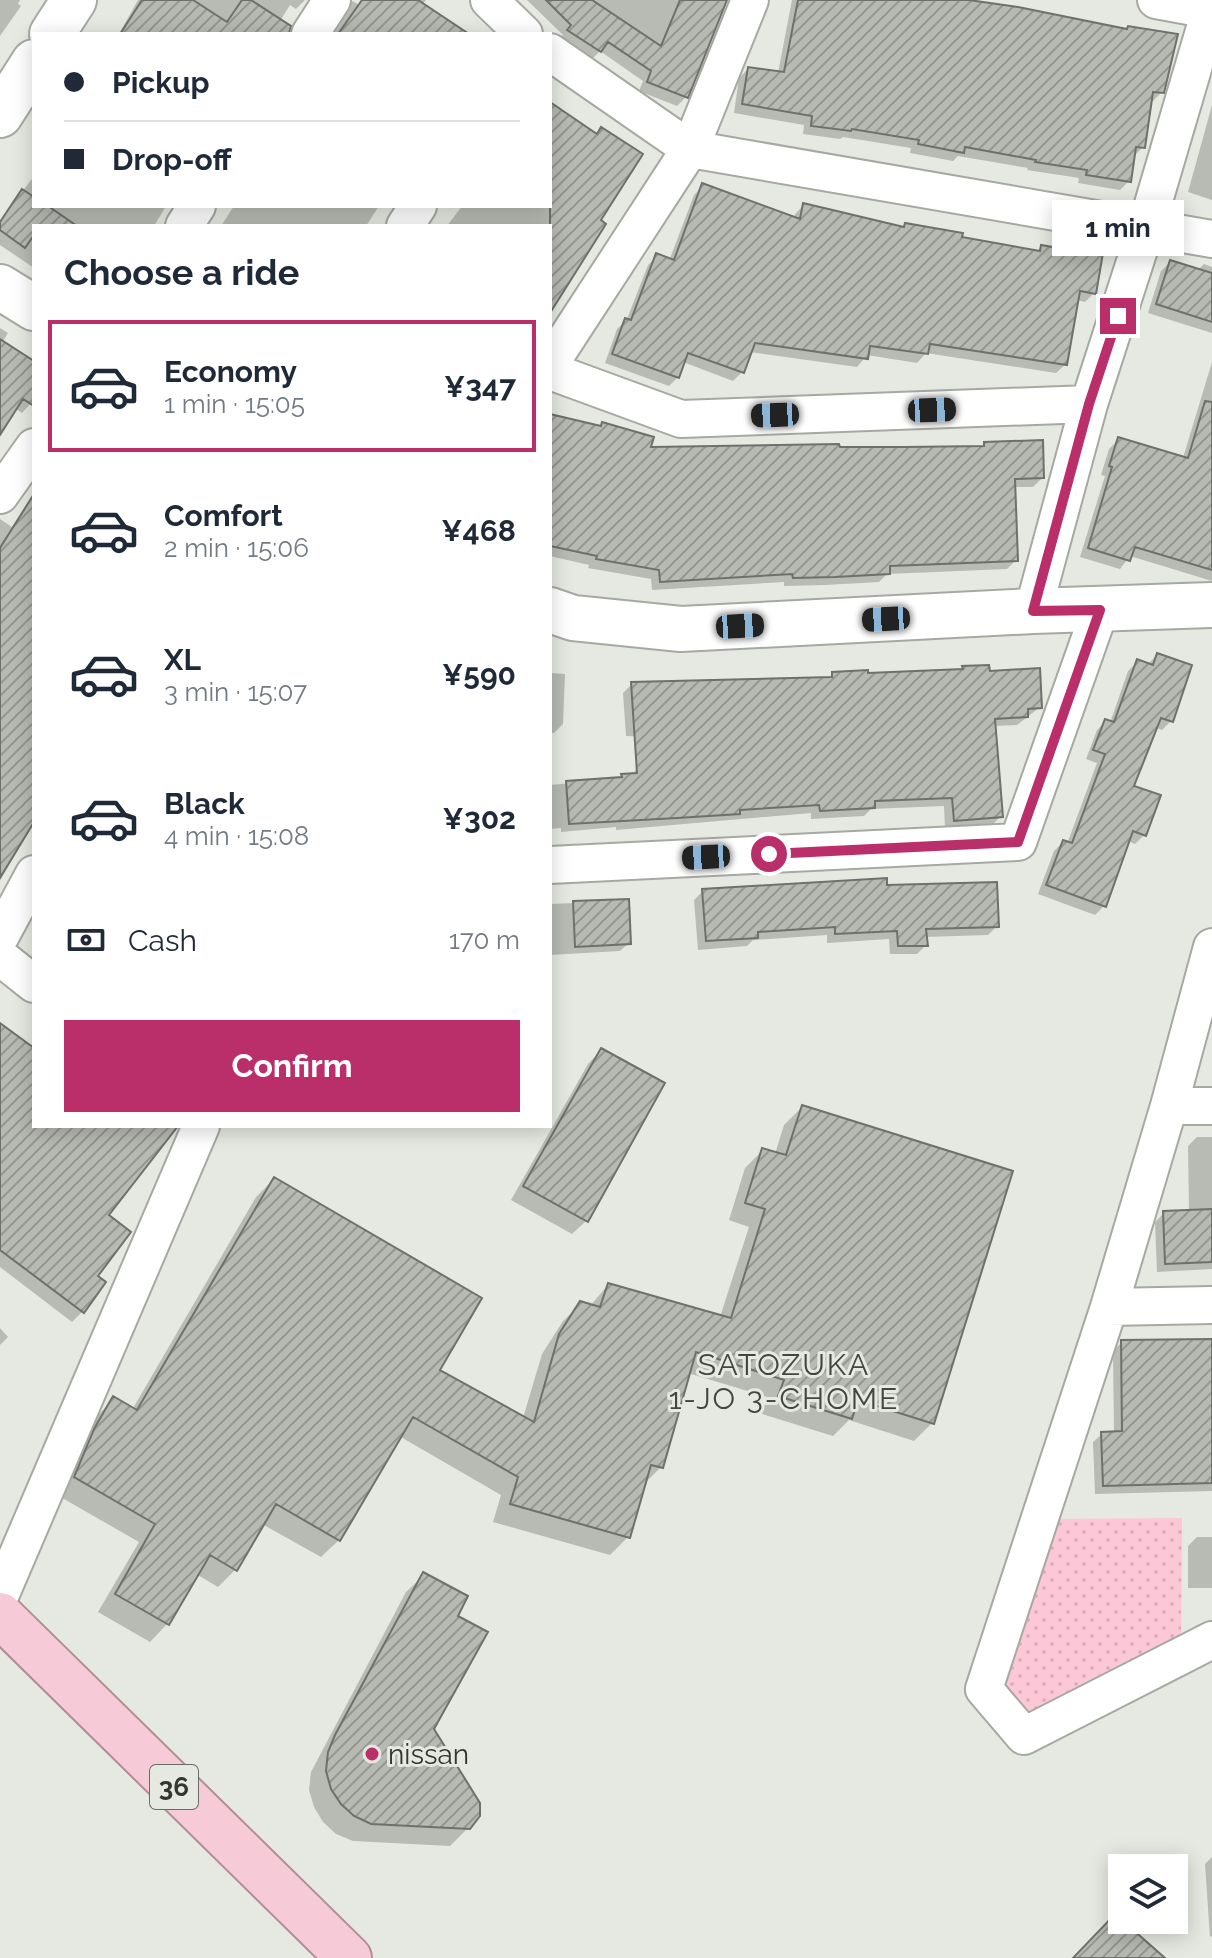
<!DOCTYPE html>
<html lang="en">
<head>
<meta charset="utf-8">
<style>
	body { margin:0; font-family:Raleway,sans-serif; background:#f2f2f3; color:#1f2937; height:100vh; display:flex; flex-direction:column; font-size:30px; white-space:nowrap }
	* { box-sizing:border-box; margin:0 }
	p { font-size:26px; color:#747a83 }
	.icon { flex:none; width:44px; height:44px; fill:none; stroke:currentColor; stroke-width:2; stroke-linecap:round; stroke-linejoin:round }
	.map { position:relative; flex:1; overflow:hidden }
	.sheet { position:absolute; left:32px; top:224px; width:520px; height:904px; display:flex; flex-direction:column; background:#fff; border-radius:0px; box-shadow:0 4px 20px #0003 }
	.sheet>* { flex:none }
	.top-card { position:absolute; left:32px; top:32px; width:520px; height:176px; border-radius:0px; box-shadow:0 4px 20px #0003; display:grid; align-content:center; height:176px; padding:0 32px; background:#fff }
	.controls { position:absolute; left:1108px; top:1854px; display:grid; gap:16px }
	.controls a { display:grid; place-items:center; width:80px; height:80px; border-radius:0px; background:#fff; box-shadow:0 4px 20px #0003; font-size:40px }
	.end { position:absolute; width:36px; height:36px; margin:-18px; border:10px solid #ba2f6a; background:#fff; box-shadow:0 0 0 4px #fff }
	.from { border-radius:50% }
	.bubble { position:absolute; height:56px; border-radius:0px; background:#fff; box-shadow:0 4px 20px #0003; font-size:26px; font-weight:700; line-height:56px; text-align:center }
	.car { position:absolute; width:24px; height:48px; margin:-24px -12px; border-radius:10px; box-shadow:0 0 6px 2px #0007; background:linear-gradient(#222 24%,#8ab4d8 0 40%,#222 0 76%,#8ab4d8 0 86%,#222 0) }
	.top-card b { display:flex; align-items:center; gap:28px; height:76px; font-size:30px }
	.top-card b+b { border-top:2px solid #e0e1e3 }
	.top-card i { width:20px; height:20px; background:#1f2937 }
	ul { padding:0; list-style:none }
	li { display:flex; align-items:center; gap:24px; height:132px; margin:0 16px 12px; padding:0 16px; border:4px solid transparent; border-radius:0px }
	li div { flex:1 }
	li b { display:block; font-size:30px }
	li em { font-style:normal; font-weight:700 }
	li.selected { border-color:#ba2f6a }
	li>.icon { width:72px; height:72px; stroke-width:1.5 }
	h2 { padding:0 32px; font-size:36px; line-height:96px }
	.pay { display:flex; align-items:center; gap:20px; height:88px; padding:0 32px; font-size:30px }
	.pay p { margin-inline-start:auto }
	.primary-button { display:flex; gap:16px; margin-top:auto; padding:16px 32px }
	.primary-button a { flex:1; height:92px; border-radius:0px; background:#ba2f6a; color:#fff; font-size:32px; font-weight:700; line-height:92px; text-align:center }
	.map>svg:first-child { display:block }
	.park { fill:url(#park-dots) }
	.shadow { fill:#0003 }
	.building { fill:url(#building-hatch); stroke:#6e716b; stroke-width:2 }
	.lines { fill:none; stroke-linecap:round; stroke-linejoin:round }
	.minor-casing { stroke:#a6a9a2; stroke-width:40 }
	.tertiary-casing { stroke:#a6a9a2; stroke-width:48 }
	.trunk-casing { stroke:#b18d97; stroke-width:48 }
	.minor { stroke:#fff; stroke-width:36 }
	.tertiary { stroke:#fff; stroke-width:44 }
	.trunk { stroke:#f7cad7; stroke-width:44 }
	.route { stroke:#ba2f6a; stroke-width:10 }
	.poi-dot { fill:#ba2f6a; stroke:#e6e9e2; stroke-width:3 }
	.labels { text-anchor:middle; dominant-baseline:central; stroke-width:6; stroke-linejoin:round; paint-order:stroke }
	.shield { fill:#e6e9e2; stroke:#696b68; stroke-width:2 }
	.shield-label { font-size:26px; font-weight:bold; fill:#343533 }
	.poi-label { font-size:28px; fill:#343533; stroke:#e6e9e2; text-anchor:start }
	.neighbourhood-label { font-size:30px; letter-spacing:2px; fill:#434540; stroke:#e6e9e2 }
</style>
</head>
<body>
<div class="map">
<svg width="1212" height="1958" viewBox="0 0 1212 1958">
	<defs>
		<pattern id="park-dots" width="8" height="8" patternUnits="userSpaceOnUse" patternTransform="scale(2)"><rect width="8" height="8" fill="#fcc7d6"/><path d="M2 2h.1M6 6h.1" fill="none" stroke="#d9acb8" stroke-width="1.8" stroke-linecap="round"/></pattern>
		<pattern id="building-hatch" width="6" height="6" patternUnits="userSpaceOnUse" patternTransform="scale(2)"><rect width="6" height="6" fill="#b7b9b3"/><path d="M-1 1l2-2M0 6l6-6M5 7l2-2" fill="none" stroke="#969792"/></pattern>
	</defs>
	<rect width="100%" height="100%" fill="#e6e9e2"/>
	<path class="park" d="M 1182,1518 L 1181,1656 L 1024,1736 L 984,1689 L 1040,1519 Z"/>
	<path class="shadow" d="M 0,0 L 20,0 L 18,4 L 21,6 L 0,36 Z
		M 138,0 L 305,0 L 296,9 L 290,5 L 272,34 L 119,34 Z
		M 372,0 L 426,0 L 422,5 L 465,34 L 335,32 L 342,21 L 344,9 L 353,1 L 365,9 Z
		M 527,0 L 725,0 L 686,97 L 677,106 L 639,91 L 643,81 L 600,51 L 591,60 L 560,39 L 563,35 Z
		M 792,0 L 958,0 L 1162,92 L 1153,101 L 1150,101 L 1143,147 L 1133,157 L 1129,181 L 1120,190 L 1078,183 L 1079,178 L 1027,170 L 1028,168 L 958,156 L 953,161 L 910,153 L 911,148 L 843,137 L 840,139 L 803,134 L 804,125 L 734,113 L 739,78 L 748,69 L 778,73 Z
		M 550,104 L 596,135 L 602,129 L 550,301 L 550,226 L 447,226 L 462,206 L 550,206 Z
		M 1212,105 L 1212,200 L 1188,192 Z
		M 34,176 L 34,206 L 166,206 L 154,226 L 34,226 L 34,268 L 0,245 L 0,221 Z
		M 703,186 L 794,219 L 795,214 L 804,205 L 902,228 L 906,225 L 960,239 L 1037,252 L 1042,247 L 1065,251 L 1072,244 L 1094,293 L 1085,302 L 1077,300 L 1066,364 L 1056,373 L 926,353 L 917,363 L 867,355 L 857,367 L 750,352 L 742,372 L 733,381 L 683,362 L 678,377 L 669,386 L 605,363 L 617,329 L 627,319 L 648,265 L 657,256 L 669,261 L 694,195 Z
		M 234,206 L 379,206 L 366,226 L 221,226 Z
		M 1170,262 L 1197,271 L 1204,264 L 1212,267 L 1212,333 L 1148,313 L 1161,271 Z
		M 0,328 L 8,333 L 2,343 L 34,363 L 34,400 L 22,413 L 15,408 L 0,432 Z
		M 1212,362 L 1212,581 L 1130,556 L 1120,569 L 1080,557 L 1105,476 L 1101,475 L 1109,449 L 1118,440 L 1183,458 Z
		M 550,416 L 648,449 L 981,448 L 985,444 L 1042,478 L 1033,487 L 1013,487 L 1016,560 L 1007,569 L 887,574 L 879,582 L 825,585 L 784,586 L 784,582 L 652,590 L 651,579 L 588,568 L 589,565 L 550,556 Z
		M 34,506 L 34,818 L 0,874 L 0,519 L 12,527 L 27,508 Z
		M 1157,655 L 1171,721 L 1162,730 L 1155,727 L 1132,787 L 1144,835 L 1135,844 L 1128,841 L 1104,906 L 1095,915 L 1038,894 L 1054,851 L 1063,842 L 1067,844 L 1097,763 L 1086,759 L 1097,730 L 1106,721 L 1110,723 L 1128,671 L 1137,662 L 1147,665 Z
		M 963,668 L 988,673 L 1040,707 L 1017,725 L 994,726 L 1001,816 L 992,825 L 945,829 L 944,806 L 871,809 L 864,816 L 811,819 L 811,813 L 616,830 L 616,827 L 561,832 L 561,828 L 550,829 L 550,785 L 619,779 L 622,776 L 631,775 L 637,769 L 718,739 L 626,736 L 623,693 L 632,684 L 827,679 L 833,674 L 866,675 L 960,671 Z
		M 550,673 L 565,674 L 563,724 L 554,733 L 550,733 Z
		M 885,887 L 997,926 L 988,935 L 925,937 L 926,945 L 917,954 L 890,954 L 889,939 L 827,943 L 827,935 L 753,940 L 747,946 L 698,950 L 694,900 L 703,891 Z
		M 627,901 L 629,943 L 620,951 L 550,955 L 550,904 Z
		M 0,1025 L 34,1050 L 34,1126 L 163,1126 L 106,1216 L 95,1276 L 82,1312 L 72,1322 L 0,1267 Z
		M 601,1050 L 586,1221 L 572,1234 L 511,1200 L 588,1064 Z
		M 802,1107 L 932,1423 L 914,1441 L 849,1420 L 833,1436 L 762,1414 L 767,1397 L 688,1373 L 661,1467 L 644,1484 L 628,1537 L 610,1555 L 493,1522 L 501,1495 L 399,1436 L 339,1540 L 321,1557 L 262,1524 L 236,1569 L 218,1587 L 196,1574 L 167,1624 L 150,1642 L 98,1612 L 139,1542 L 57,1495 L 96,1417 L 114,1399 L 132,1410 L 256,1197 L 274,1179 L 437,1371 L 523,1418 L 542,1354 L 563,1321 L 581,1304 L 590,1306 L 608,1285 L 720,1317 L 749,1227 L 729,1220 L 745,1168 L 763,1150 L 775,1154 L 784,1125 Z
		M 1197,1137 L 1212,1137 L 1212,1269 L 1157,1272 L 1155,1222 L 1164,1213 L 1189,1212 L 1188,1146 Z
		M 0,1328 L 8,1337 L 0,1345 Z
		M 1212,1339 L 1212,1491 L 1095,1494 L 1093,1442 L 1102,1434 L 1114,1433 L 1113,1351 L 1122,1342 Z
		M 1197,1537 L 1212,1537 L 1212,1588 L 1188,1588 L 1188,1546 Z
		M 424,1575 L 455,1616 L 431,1729 L 474,1822 L 450,1846 L 353,1841 L 336,1834 L 323,1822 L 314,1807 L 309,1790 L 311,1772 L 406,1592 Z
		M 1212,1857 L 1212,1936 L 1210,1937 L 1205,1864 Z"/>
	<path class="building" d="M 142,0 L 193,0 L 227,22 L 242,0 L 251,0 L 291,26 L 289,34 L 120,34 Z
		M 362,0 L 418,0 L 469,34 L 338,34 Z
		M 546,0 L 592,0 L 661,46 L 680,0 L 727,0 L 688,98 L 647,82 L 651,71 L 608,42 L 601,52 L 567,30 L 571,25 Z
		M 798,0 L 969,0 L 1018,7 L 1127,29 L 1128,26 L 1178,34 L 1164,93 L 1153,92 L 1145,148 L 1136,147 L 1131,182 L 1086,175 L 1087,170 L 1035,162 L 1036,160 L 965,147 L 964,153 L 918,144 L 919,140 L 852,129 L 851,131 L 811,126 L 812,116 L 742,104 L 748,67 L 784,72 Z
		M 550,102 L 597,134 L 601,127 L 643,154 L 601,220 L 606,224 L 550,313 Z
		M 702,183 L 800,219 L 803,203 L 904,227 L 905,223 L 963,233 L 962,237 L 1040,251 L 1041,245 L 1070,250 L 1072,242 L 1104,247 L 1096,294 L 1080,291 L 1067,365 L 930,344 L 928,354 L 870,346 L 868,359 L 755,343 L 744,373 L 688,353 L 679,378 L 612,354 L 625,318 L 631,320 L 656,253 L 674,260 Z
		M 22,189 L 34,197 L 34,206 L 48,206 L 77,226 L 34,226 L 34,235 L 25,248 L 0,230 L 0,222 Z
		M 1170,260 L 1212,273 L 1212,322 L 1156,304 Z
		M 0,339 L 34,361 L 34,406 L 23,399 L 0,435 Z
		M 1205,401 L 1212,402 L 1212,570 L 1135,547 L 1130,561 L 1088,548 L 1112,467 L 1109,466 L 1118,437 L 1188,458 Z
		M 550,414 L 601,426 L 602,422 L 654,437 L 651,447 L 839,444 L 840,447 L 904,447 L 984,446 L 984,442 L 1043,440 L 1044,478 L 1015,479 L 1018,561 L 890,566 L 890,574 L 835,577 L 793,578 L 792,574 L 660,582 L 659,570 L 596,559 L 597,556 L 550,546 Z
		M 34,494 L 34,822 L 0,878 L 0,548 Z
		M 1157,653 L 1192,665 L 1173,722 L 1161,718 L 1134,786 L 1161,795 L 1146,836 L 1133,831 L 1106,907 L 1046,885 L 1063,840 L 1072,843 L 1105,754 L 1093,750 L 1105,719 L 1114,722 L 1137,659 L 1153,665 Z
		M 989,665 L 990,671 L 1040,668 L 1042,708 L 1028,709 L 1028,717 L 995,719 L 1003,817 L 954,821 L 952,798 L 875,801 L 875,808 L 820,811 L 819,805 L 740,810 L 740,814 L 677,818 L 569,824 L 566,781 L 622,777 L 621,774 L 637,773 L 631,682 L 832,677 L 832,672 L 868,670 L 868,673 L 963,669 L 962,666 Z
		M 887,878 L 887,885 L 997,882 L 999,927 L 926,929 L 928,946 L 898,946 L 897,931 L 835,934 L 835,927 L 758,932 L 758,938 L 706,941 L 702,889 Z
		M 629,899 L 631,944 L 575,947 L 573,901 Z
		M 0,1023 L 34,1048 L 34,1126 L 178,1126 L 109,1215 L 131,1232 L 98,1276 L 106,1282 L 84,1313 L 0,1250 Z
		M 601,1048 L 665,1083 L 588,1222 L 523,1186 Z
		M 802,1105 L 1013,1171 L 934,1424 L 858,1400 L 852,1419 L 778,1396 L 784,1380 L 696,1352 L 663,1468 L 651,1465 L 630,1538 L 510,1504 L 518,1477 L 413,1417 L 340,1541 L 276,1504 L 237,1571 L 210,1555 L 169,1625 L 115,1594 L 155,1524 L 74,1477 L 94,1429 L 113,1396 L 137,1410 L 274,1177 L 482,1298 L 440,1370 L 534,1422 L 559,1334 L 580,1301 L 600,1307 L 608,1283 L 731,1318 L 765,1209 L 745,1203 L 762,1148 L 786,1155 Z
		M 1212,1209 L 1212,1262 L 1165,1264 L 1163,1211 Z
		M 1212,1339 L 1212,1483 L 1103,1486 L 1101,1432 L 1122,1431 L 1121,1340 Z
		M 423,1572 L 468,1596 L 458,1616 L 488,1632 L 434,1729 L 480,1803 L 480,1816 L 470,1829 L 371,1824 L 354,1816 L 341,1804 L 331,1789 L 326,1771 L 328,1752 L 335,1735 Z
		M 1117,1912 L 1122,1920 L 1165,1958 L 1073,1958 Z"/>
	<g class="lines">
		<defs>
			<path id="minor" d="M 489,0 L 524,34
				M 1156,0 L 1210,10
				M 310,34 L 332,0
				M 550,52 L 690,149 L 1212,239
				M 184,226 L 197,206
				M 405,226 L 418,206
				M 550,364 L 690,149 L 750,0
				M 550,371 L 681,419 L 1089,404
				M 0,495 L 34,447
				M 1033,611 L 1089,404 L 1146,228 L 1212,4
				M 550,865 L 1018,842 L 1100,610
				M 0,937 L 34,874
				M 1212,947 L 1169,1106 L 1109,1307 L 984,1689 L 1024,1736 L 1212,1640
				M 0,957 L 34,984
				M 1169,1106 L 1212,1106
				M 1109,1307 L 1212,1305
				M 0,1596 L 201,1126"/>
			<path id="tertiary" d="M 52,34 L 74,0
				M 0,115 L 34,62
				M 0,287 L 34,308
				M 550,610 L 573,618 L 681,629 L 1033,611 L 1212,605"/>
			<path id="trunk" d="M 0,1615 L 349,1958"/>
		</defs>
		<use href="#minor" class="minor-casing"/>
		<use href="#tertiary" class="tertiary-casing"/>
		<use href="#trunk" class="trunk-casing"/>
		<use href="#minor" class="minor"/>
		<use href="#tertiary" class="tertiary"/>
		<use href="#trunk" class="trunk"/>
	</g>
	<g class="lines">
		<path class="route" d="M 769,854 L 1018,842 L 1100,610 L 1033,611 L 1089,404 L 1118,316"/>
	</g>
	<circle class="poi-dot" cx="372" cy="1754" r="8"/>
	<g class="labels">
		<rect class="shield" x="150" y="1765" width="48" height="44" rx="6"/>
		<g class="shield-label">
			<text x="174" y="1787">36</text>
		</g>
		<g class="poi-label">
			<text x="388" y="1754">nissan</text>
		</g>
		<g class="neighbourhood-label">
			<text x="784" y="1364">SATOZUKA<tspan x="784" dy="34">1-JO 3-CHOME</tspan></text>
		</g>
	</g>
</svg>
<div class="controls">
<a><svg class="icon" aria-label="layers" viewBox="0 0 24 24"><path d="M12 4l9 5-9 5-9-5zM3 14l9 5 9-5"/></svg></a>
</div>
<i class="end from" style="left:769px;top:854px"></i>
<i class="end" style="left:1118px;top:316px"></i>
<div class="bubble" style="left:1052px;top:200px;width:132px">1 min</div>
<i class="car" style="left:932px;top:410px;rotate:88deg"></i>
<i class="car" style="left:775px;top:415px;rotate:268deg"></i>
<i class="car" style="left:886px;top:619px;rotate:267deg"></i>
<i class="car" style="left:740px;top:626px;rotate:87deg"></i>
<i class="car" style="left:706px;top:857px;rotate:267deg"></i>
<div class="top-card">
<b><i class="from"></i>Pickup</b>
<b><i></i>Drop-off</b>
</div>
<section class="sheet">
<h2>Choose a ride</h2>
<ul>
<li class="selected"><svg class="icon" aria-label="car" viewBox="0 0 24 24"><path d="M5 17H2v-5l4-1 3-4h7l3 4 3 1v5h-3M9 17h6M6 11h13"/><circle cx="7" cy="17" r="2"/><circle cx="17" cy="17" r="2"/></svg><div><b>Economy</b><p>1 min · 15:05</p></div><em>¥347</em></li>
<li><svg class="icon" aria-label="car" viewBox="0 0 24 24"><path d="M5 17H2v-5l4-1 3-4h7l3 4 3 1v5h-3M9 17h6M6 11h13"/><circle cx="7" cy="17" r="2"/><circle cx="17" cy="17" r="2"/></svg><div><b>Comfort</b><p>2 min · 15:06</p></div><em>¥468</em></li>
<li><svg class="icon" aria-label="car" viewBox="0 0 24 24"><path d="M5 17H2v-5l4-1 3-4h7l3 4 3 1v5h-3M9 17h6M6 11h13"/><circle cx="7" cy="17" r="2"/><circle cx="17" cy="17" r="2"/></svg><div><b>XL</b><p>3 min · 15:07</p></div><em>¥590</em></li>
<li><svg class="icon" aria-label="car" viewBox="0 0 24 24"><path d="M5 17H2v-5l4-1 3-4h7l3 4 3 1v5h-3M9 17h6M6 11h13"/><circle cx="7" cy="17" r="2"/><circle cx="17" cy="17" r="2"/></svg><div><b>Black</b><p>4 min · 15:08</p></div><em>¥302</em></li>
</ul>
<div class="pay"><svg class="icon" aria-label="cash" viewBox="0 0 24 24"><path d="M3 7h18v10H3z"/><circle cx="12" cy="12" r="2"/></svg>Cash<p>170 m</p></div>
<div class="primary-button"><a>Confirm</a></div>
</section>
</div>
</body>
</html>
